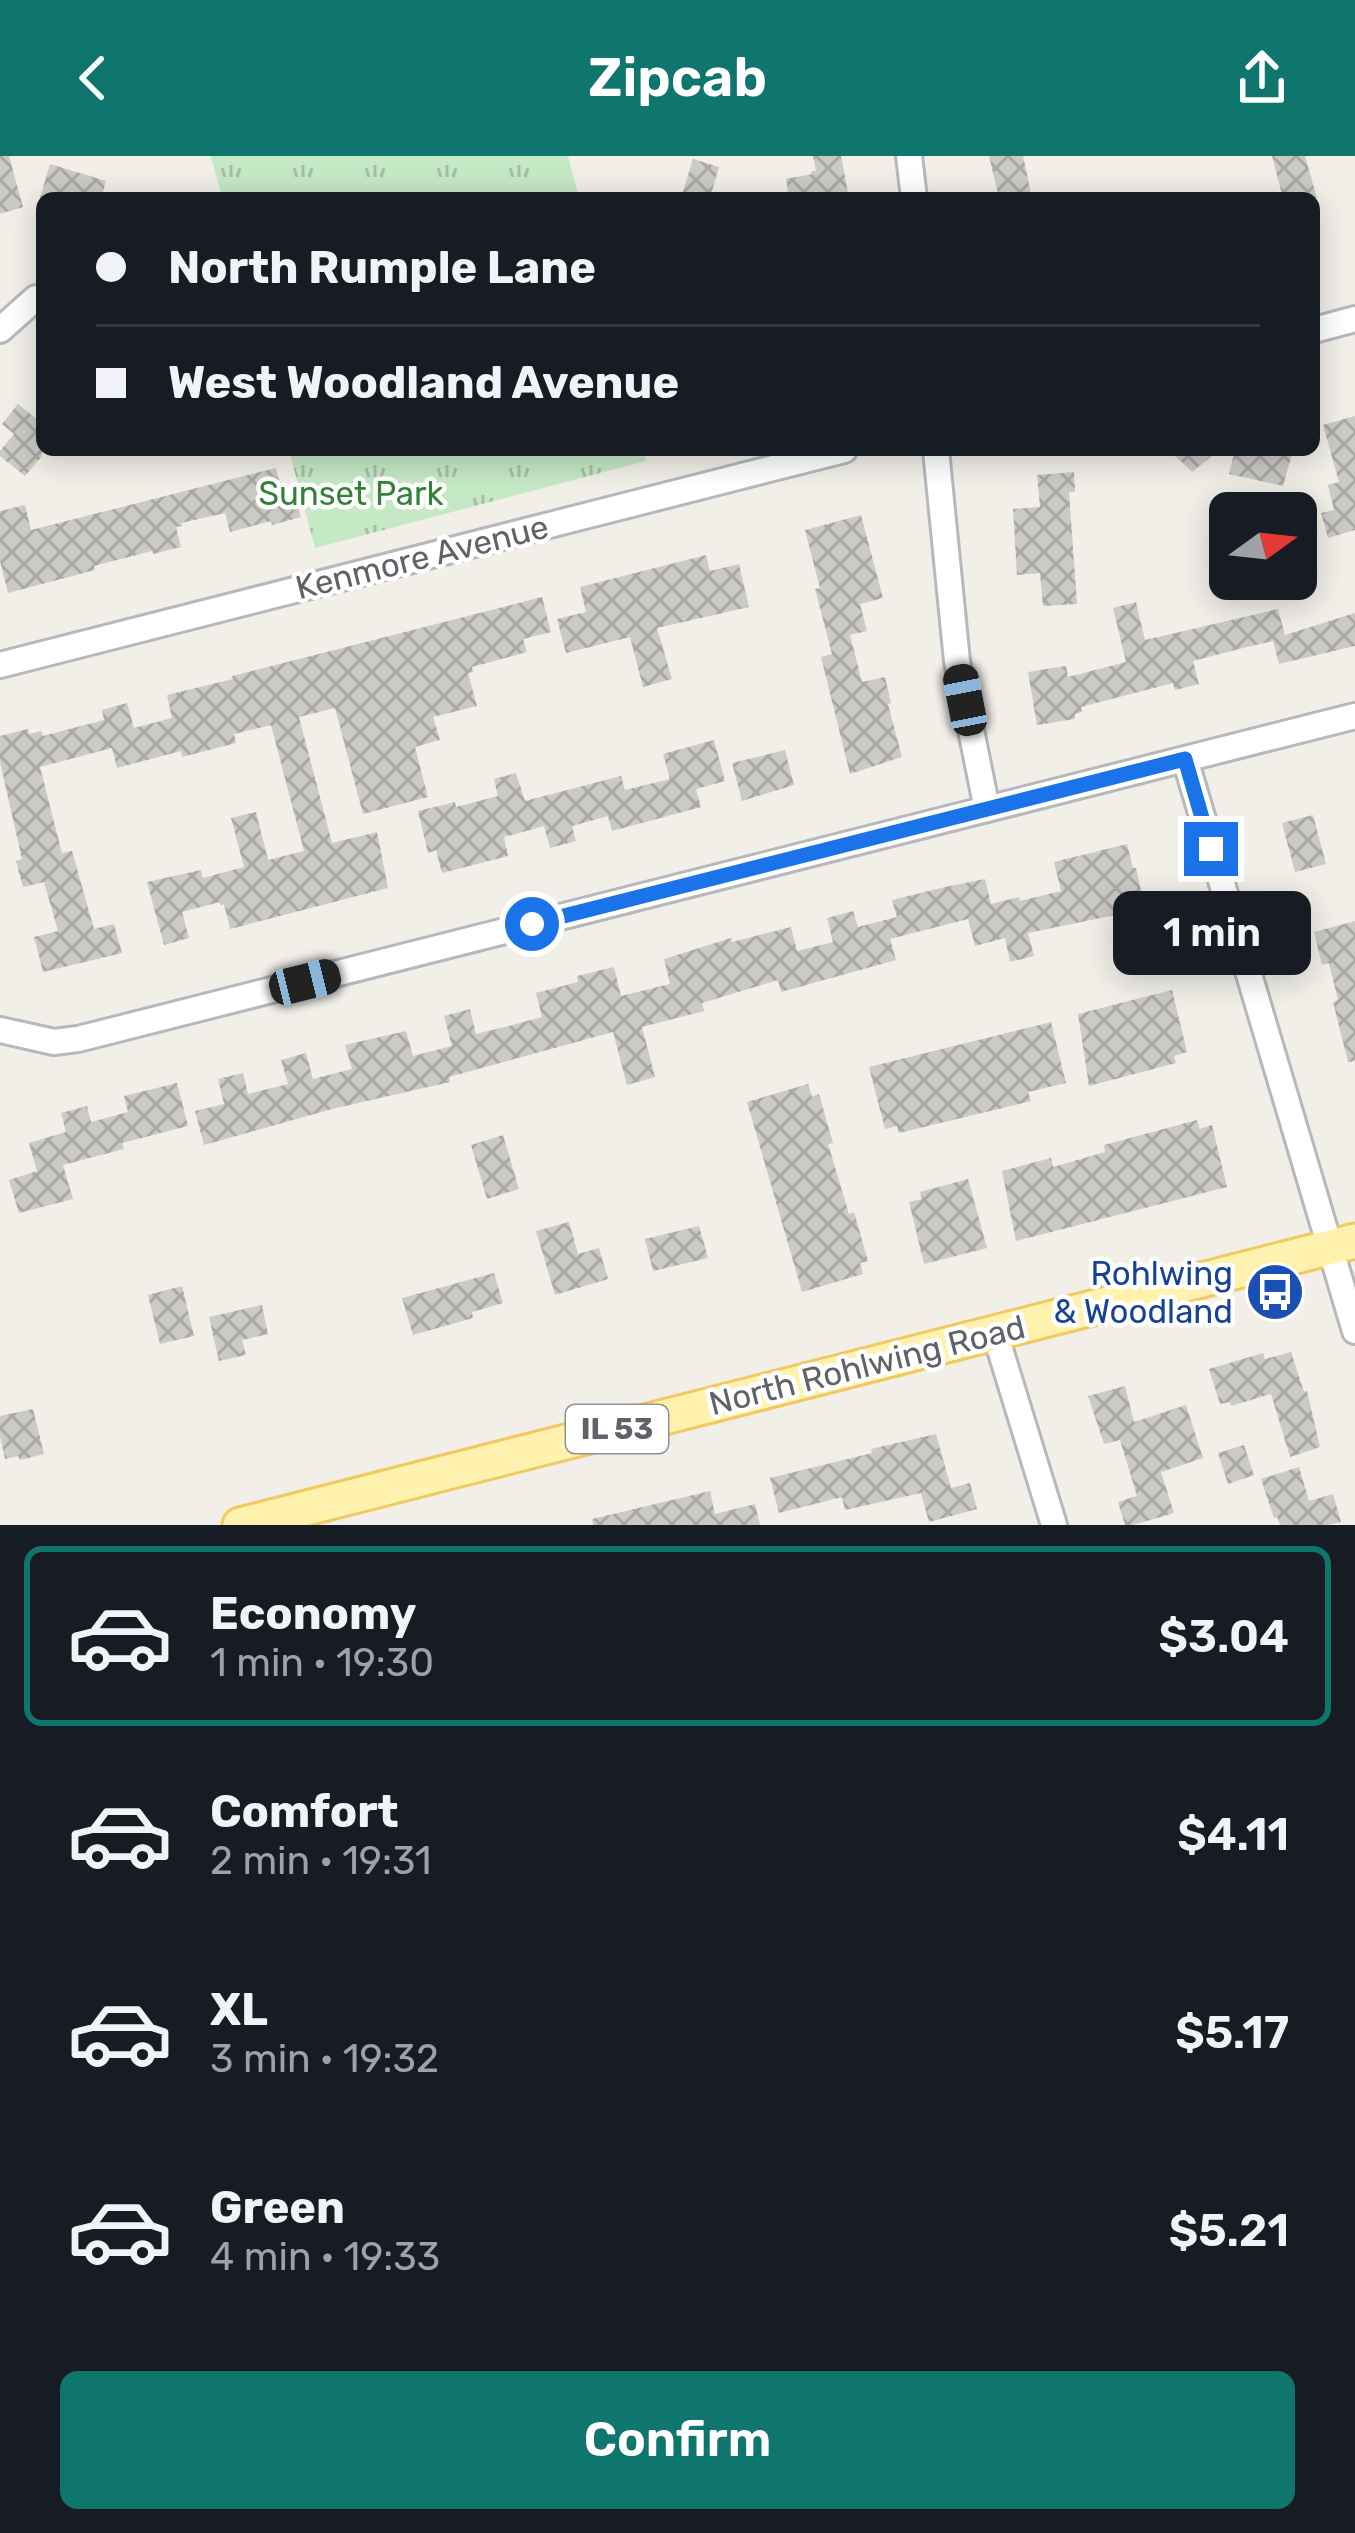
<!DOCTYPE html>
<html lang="en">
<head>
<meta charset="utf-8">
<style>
	body { margin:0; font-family:Rubik,sans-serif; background:#20242c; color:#f1f3f6; height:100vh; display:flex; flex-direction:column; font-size:45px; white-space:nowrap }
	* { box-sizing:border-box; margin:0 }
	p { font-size:39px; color:#9ea1a6 }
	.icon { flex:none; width:66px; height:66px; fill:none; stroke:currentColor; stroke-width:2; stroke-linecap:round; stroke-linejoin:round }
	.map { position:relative; height:1369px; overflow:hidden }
	.side { display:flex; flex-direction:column; background:#171b24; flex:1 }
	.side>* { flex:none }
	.top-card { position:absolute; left:36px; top:36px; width:1284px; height:264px; border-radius:18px; box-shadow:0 6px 30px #0003; display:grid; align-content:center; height:264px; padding:0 60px; background:#171b24 }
	.needle { width:78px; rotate:75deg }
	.controls { position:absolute; left:1209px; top:336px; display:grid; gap:24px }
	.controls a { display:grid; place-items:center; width:108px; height:108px; border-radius:18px; background:#171b24; box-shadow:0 6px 30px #0003; font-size:60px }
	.end { position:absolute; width:54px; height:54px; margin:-27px; border:15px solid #1a73e8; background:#fff; box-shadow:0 0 0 6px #fff }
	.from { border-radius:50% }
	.bubble { position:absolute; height:84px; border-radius:18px; background:#171b24; box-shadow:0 6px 30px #0003; font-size:39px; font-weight:600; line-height:84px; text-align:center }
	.car { position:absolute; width:36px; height:72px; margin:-36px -18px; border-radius:15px; box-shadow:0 0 9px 3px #0007; background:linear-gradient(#222 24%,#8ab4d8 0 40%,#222 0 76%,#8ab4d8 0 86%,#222 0) }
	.top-card b { display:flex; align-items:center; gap:42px; height:114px; font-size:45px }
	.top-card b+b { border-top:3px solid #363941 }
	.top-card i { width:30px; height:30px; background:#f1f3f6 }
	ul { padding:21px 0 0; list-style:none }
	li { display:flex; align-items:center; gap:36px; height:180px; margin:0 24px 18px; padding:0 36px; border:6px solid transparent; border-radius:18px }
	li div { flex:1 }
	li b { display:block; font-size:45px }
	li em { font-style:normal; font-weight:600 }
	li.selected { border-color:#0f766e }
	li>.icon { width:108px; height:108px; stroke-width:1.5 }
	.button { display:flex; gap:24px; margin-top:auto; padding:24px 60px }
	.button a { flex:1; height:138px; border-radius:18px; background:#0f766e; color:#fff; font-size:48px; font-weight:600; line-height:138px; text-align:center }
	header { display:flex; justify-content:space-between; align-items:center; height:156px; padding:0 60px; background:#0f766e; color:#fff; font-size:54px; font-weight:600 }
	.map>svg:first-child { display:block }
	.park { fill:url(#park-tufts) }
	.building { fill:url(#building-cross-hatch) }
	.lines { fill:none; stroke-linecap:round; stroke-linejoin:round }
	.minor-casing { stroke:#b5b8bc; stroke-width:30 }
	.major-casing { stroke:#f2c960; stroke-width:39 }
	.minor { stroke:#fff; stroke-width:24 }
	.major { stroke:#fff2af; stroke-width:33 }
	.route { stroke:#1a73e8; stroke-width:15 }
	.labels { text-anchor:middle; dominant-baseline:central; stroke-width:9; stroke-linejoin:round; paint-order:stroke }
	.shield { fill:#fff; stroke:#8f9295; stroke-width:3 }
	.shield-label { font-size:30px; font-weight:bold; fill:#5f6368 }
	.park-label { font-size:33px; fill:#348238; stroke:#fff }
	.street-label { font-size:33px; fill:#5f6368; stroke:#fff }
	.transit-label { font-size:33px; fill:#164399; stroke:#fff; text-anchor:end }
</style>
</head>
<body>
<header><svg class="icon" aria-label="back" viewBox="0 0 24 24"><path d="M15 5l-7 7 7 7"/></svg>Zipcab<svg class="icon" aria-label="share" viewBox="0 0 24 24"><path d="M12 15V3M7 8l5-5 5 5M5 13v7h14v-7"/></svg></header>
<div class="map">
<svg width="1355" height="1369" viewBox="0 0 1355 1369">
	<defs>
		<pattern id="park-tufts" width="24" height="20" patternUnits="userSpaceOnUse" patternTransform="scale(3)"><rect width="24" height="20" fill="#c5e8c5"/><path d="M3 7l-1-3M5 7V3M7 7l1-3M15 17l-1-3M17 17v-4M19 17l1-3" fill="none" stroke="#a3c0a4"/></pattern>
		<pattern id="building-cross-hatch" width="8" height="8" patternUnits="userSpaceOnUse" patternTransform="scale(3)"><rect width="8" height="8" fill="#cccac5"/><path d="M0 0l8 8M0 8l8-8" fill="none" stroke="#a9a8a4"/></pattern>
	</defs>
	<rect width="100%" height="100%" fill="#f1efe8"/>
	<path class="park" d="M 211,0 L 568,0 L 579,42 L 222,42 Z
		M 289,294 L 643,294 L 646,305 L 315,392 Z"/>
	<path class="building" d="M 0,0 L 9,0 L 23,51 L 0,58 Z
		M 813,0 L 841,0 L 849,42 L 789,42 L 786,23 L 812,18 L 811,15 L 816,15 Z
		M 989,0 L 1023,0 L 1032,42 L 999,42 Z
		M 1272,0 L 1305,0 L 1317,42 L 1283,42 Z
		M 693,3 L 719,11 L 710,42 L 681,42 Z
		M 50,8 L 106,25 L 101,42 L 40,42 Z
		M 18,248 L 42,267 L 42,300 L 25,320 L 0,300 L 0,295 L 14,278 L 2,268 Z
		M 1355,260 L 1355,374 L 1328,382 L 1321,357 L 1334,354 L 1328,329 L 1339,326 L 1323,269 Z
		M 1169,294 L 1219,294 L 1192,316 Z
		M 1235,294 L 1293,294 L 1283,330 L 1229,318 Z
		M 276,312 L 282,337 L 294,334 L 301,361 L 272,369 L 271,365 L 230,376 L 225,357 L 181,367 L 182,370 L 176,371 L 181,391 L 153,398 L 152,395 L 94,410 L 95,414 L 8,437 L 0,405 L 0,355 L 25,349 L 31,374 Z
		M 1074,316 L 1075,336 L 1069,336 L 1077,448 L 1043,450 L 1040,417 L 1017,419 L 1013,353 L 1040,351 L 1037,319 Z
		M 861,359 L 883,442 L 860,448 L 867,475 L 850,479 L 862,526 L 885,521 L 891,547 L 888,548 L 902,601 L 850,618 L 821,501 L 832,498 L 815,433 L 820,432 L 805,374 Z
		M 706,399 L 710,415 L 739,408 L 749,451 L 657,472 L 672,523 L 643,531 L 630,481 L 566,497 L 557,463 L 586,456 L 580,431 Z
		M 542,441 L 551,476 L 523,483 L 527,496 L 472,511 L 473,516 L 468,517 L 477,550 L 433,561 L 440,584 L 415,591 L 428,641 L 363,658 L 335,552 L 299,561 L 332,687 L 377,676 L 388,732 L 230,773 L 224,748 L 221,749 L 220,746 L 182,756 L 189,782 L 164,789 L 147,726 L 201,714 L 203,722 L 244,711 L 231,662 L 256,656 L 268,704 L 304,695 L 271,569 L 234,578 L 236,587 L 182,601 L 181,595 L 117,612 L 112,592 L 40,611 L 62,697 L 72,695 L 94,773 L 114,768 L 122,797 L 43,816 L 34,781 L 58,775 L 44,726 L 23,731 L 16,705 L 22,703 L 0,606 L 0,580 L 28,573 L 29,578 L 41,575 L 43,580 L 104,564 L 102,554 L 127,547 L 134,572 L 172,562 L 167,539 L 233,523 L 232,520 Z
		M 1136,446 L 1145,484 L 1278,453 L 1285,479 L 1355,457 L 1355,490 L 1279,508 L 1273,485 L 1243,492 L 1193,505 L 1199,528 L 1175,534 L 1173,527 L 1081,551 L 1082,556 L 1075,558 L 1075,563 L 1037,569 L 1028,516 L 1066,510 L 1068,521 L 1126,506 L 1113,452 Z
		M 714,584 L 725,625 L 696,633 L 701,651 L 612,675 L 608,660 L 572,670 L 576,685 L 550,692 L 544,670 L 504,681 L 508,700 L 442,717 L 436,694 L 428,697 L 418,655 L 455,646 L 456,651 L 498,640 L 494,623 L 516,617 L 525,645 L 621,620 L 625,634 L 670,623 L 663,598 Z
		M 785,594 L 794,629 L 742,645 L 732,607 Z
		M 1313,659 L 1326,708 L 1295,716 L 1282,667 Z
		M 1127,688 L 1133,712 L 1136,712 L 1148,766 L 1119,773 L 1115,759 L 1028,777 L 1034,800 L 1010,806 L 1005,782 L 975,790 L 968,763 L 890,783 L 896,804 L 781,836 L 778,824 L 702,847 L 704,855 L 642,871 L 655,921 L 627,929 L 613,876 L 449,921 L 450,926 L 332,953 L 204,989 L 195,955 L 224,948 L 218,923 L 243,917 L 248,938 L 288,928 L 281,904 L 306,897 L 313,923 L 352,913 L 345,889 L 406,875 L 413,900 L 452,890 L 444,860 L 470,853 L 476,878 L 505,871 L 542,861 L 536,837 L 578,826 L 577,820 L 614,811 L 621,840 L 670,828 L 664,803 L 731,782 L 732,786 L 791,771 L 797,795 L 833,786 L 827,762 L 853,755 L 858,771 L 897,761 L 892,744 L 945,731 L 985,723 L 991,748 L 1019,741 L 1020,745 L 1061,735 L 1054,706 Z
		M 1355,765 L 1355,905 L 1348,906 L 1333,846 L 1338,844 L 1329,807 L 1322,809 L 1314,776 Z
		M 1172,834 L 1187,896 L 1174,900 L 1176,907 L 1089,930 L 1078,858 Z
		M 1051,866 L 1066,927 L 1028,936 L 1031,945 L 899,977 L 897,970 L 885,973 L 869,911 Z
		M 177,927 L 188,970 L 122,987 L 124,993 L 63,1009 L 73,1043 L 19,1057 L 9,1024 L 37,1015 L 29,987 L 66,976 L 61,957 L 87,950 L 91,966 L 128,956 L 124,940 Z
		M 808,928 L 812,941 L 819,938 L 833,987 L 828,988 L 849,1058 L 854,1056 L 868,1105 L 860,1107 L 863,1118 L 802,1136 L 747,946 Z
		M 1197,964 L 1200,973 L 1212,969 L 1227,1031 L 1016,1085 L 1002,1015 L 1051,1002 L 1053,1011 L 1105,996 L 1104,989 Z
		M 503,979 L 519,1033 L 487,1043 L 471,989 Z
		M 968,1023 L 987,1092 L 924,1108 L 909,1046 L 922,1043 L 920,1036 Z
		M 569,1066 L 578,1098 L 599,1092 L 608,1123 L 555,1139 L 536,1075 Z
		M 699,1070 L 708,1102 L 653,1115 L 645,1083 Z
		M 494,1117 L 503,1147 L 472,1156 L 473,1162 L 413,1179 L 402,1142 Z
		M 182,1130 L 194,1180 L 160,1188 L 148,1139 Z
		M 262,1149 L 268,1178 L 242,1184 L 246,1199 L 219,1205 L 209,1161 Z
		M 1291,1196 L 1304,1236 L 1307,1235 L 1320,1291 L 1290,1301 L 1271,1238 L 1231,1250 L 1230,1246 L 1220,1248 L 1209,1213 L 1263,1197 L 1265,1203 Z
		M 1125,1230 L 1134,1266 L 1186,1249 L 1203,1302 L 1161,1316 L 1174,1357 L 1133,1369 L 1125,1369 L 1118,1346 L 1137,1340 L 1120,1284 L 1104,1288 L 1088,1240 Z
		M 33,1253 L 44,1298 L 20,1304 L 18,1300 L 5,1303 L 0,1280 L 0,1260 Z
		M 936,1278 L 951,1332 L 970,1327 L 977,1353 L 929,1366 L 921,1337 L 845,1354 L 842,1341 L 779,1357 L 770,1322 L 872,1297 L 871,1293 Z
		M 1244,1289 L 1254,1319 L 1228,1328 L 1218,1297 Z
		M 1299,1311 L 1309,1345 L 1333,1338 L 1341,1366 L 1329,1369 L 1280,1369 L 1277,1361 L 1274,1362 L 1261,1323 Z
		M 710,1335 L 715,1358 L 755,1348 L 760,1369 L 593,1369 L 592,1363 Z"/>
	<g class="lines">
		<defs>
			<path id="minor" d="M 909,0 L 914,42
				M 0,174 L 36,142
				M 1314,174 L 1355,163
				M 936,294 L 957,505 L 987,653
				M 0,509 L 844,294
				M 1185,603 L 1355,1175
				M 0,874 L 54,886 L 78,883 L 1355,560
				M 995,1177 L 1054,1369"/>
			<path id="major" d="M 240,1369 L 1355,1085"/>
		</defs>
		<use href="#minor" class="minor-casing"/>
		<use href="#major" class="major-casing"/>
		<use href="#minor" class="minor"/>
		<use href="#major" class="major"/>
	</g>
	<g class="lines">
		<path class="route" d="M 532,768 L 1185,603 L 1211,693"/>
	</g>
	<defs>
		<symbol id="bus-disc" viewBox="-11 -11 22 22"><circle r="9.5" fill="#1a4fb4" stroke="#fff"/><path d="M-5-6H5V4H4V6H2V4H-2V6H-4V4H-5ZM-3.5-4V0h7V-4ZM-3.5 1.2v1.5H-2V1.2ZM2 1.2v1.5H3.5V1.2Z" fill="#fff"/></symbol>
	</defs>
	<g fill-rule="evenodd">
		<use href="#bus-disc" x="1242" y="1103" width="66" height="66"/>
	</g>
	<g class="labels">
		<rect class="shield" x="566" y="1249" width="102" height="48" rx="9"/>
		<g class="shield-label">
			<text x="617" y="1273">IL 53</text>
		</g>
		<g class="park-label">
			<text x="351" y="337">Sunset Park</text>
		</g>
		<g class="street-label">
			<text transform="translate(422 401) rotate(-14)">Kenmore Avenue</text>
			<text transform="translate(867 1209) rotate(-14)">North Rohlwing Road</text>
		</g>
		<g class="transit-label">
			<text x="1233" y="1117">Rohlwing<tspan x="1233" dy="38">&amp; Woodland</tspan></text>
		</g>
	</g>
</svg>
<div class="controls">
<a><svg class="needle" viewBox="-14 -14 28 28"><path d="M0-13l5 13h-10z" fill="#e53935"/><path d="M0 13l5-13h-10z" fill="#9ea1a6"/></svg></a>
</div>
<i class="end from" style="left:532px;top:768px"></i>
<i class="end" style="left:1211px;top:693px"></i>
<div class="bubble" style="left:1113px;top:735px;width:198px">1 min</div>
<i class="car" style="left:965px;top:544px;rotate:349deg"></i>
<i class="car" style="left:305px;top:826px;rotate:76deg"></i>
<div class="top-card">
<b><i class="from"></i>North Rumple Lane</b>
<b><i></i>West Woodland Avenue</b>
</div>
</div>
<section class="side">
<ul>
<li class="selected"><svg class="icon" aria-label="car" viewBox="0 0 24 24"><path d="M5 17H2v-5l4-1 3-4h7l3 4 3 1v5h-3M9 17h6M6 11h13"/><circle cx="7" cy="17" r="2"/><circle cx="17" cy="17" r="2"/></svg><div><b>Economy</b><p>1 min · 19:30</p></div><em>$3.04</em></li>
<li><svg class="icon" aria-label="car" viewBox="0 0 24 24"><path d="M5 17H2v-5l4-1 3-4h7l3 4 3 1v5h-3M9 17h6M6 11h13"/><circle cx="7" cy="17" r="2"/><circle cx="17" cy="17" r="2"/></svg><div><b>Comfort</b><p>2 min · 19:31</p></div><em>$4.11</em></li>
<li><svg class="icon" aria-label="car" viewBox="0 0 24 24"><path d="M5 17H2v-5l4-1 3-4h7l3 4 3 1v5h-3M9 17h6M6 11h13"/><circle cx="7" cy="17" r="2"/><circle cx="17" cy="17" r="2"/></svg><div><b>XL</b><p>3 min · 19:32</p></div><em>$5.17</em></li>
<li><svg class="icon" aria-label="car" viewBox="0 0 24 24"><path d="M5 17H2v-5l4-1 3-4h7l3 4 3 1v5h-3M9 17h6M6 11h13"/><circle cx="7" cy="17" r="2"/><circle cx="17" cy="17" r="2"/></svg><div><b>Green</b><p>4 min · 19:33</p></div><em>$5.21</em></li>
</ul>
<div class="button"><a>Confirm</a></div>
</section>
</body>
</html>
